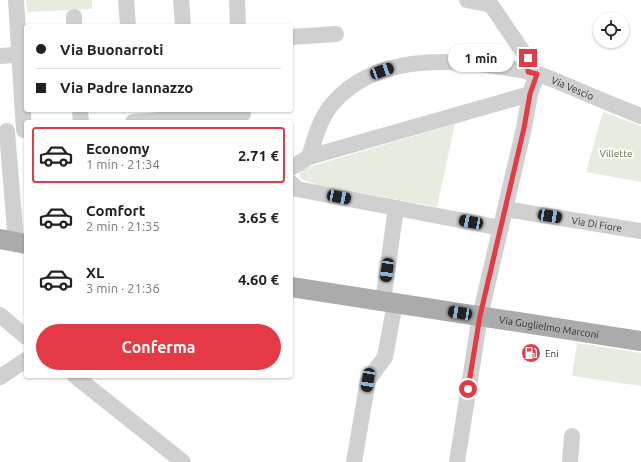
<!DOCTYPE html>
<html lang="it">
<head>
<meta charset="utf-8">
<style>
	body { margin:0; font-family:Ubuntu,sans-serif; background:#f6f6f6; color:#202124; height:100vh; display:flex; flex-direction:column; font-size:15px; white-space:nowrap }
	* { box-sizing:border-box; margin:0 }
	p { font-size:13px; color:#757577 }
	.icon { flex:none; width:22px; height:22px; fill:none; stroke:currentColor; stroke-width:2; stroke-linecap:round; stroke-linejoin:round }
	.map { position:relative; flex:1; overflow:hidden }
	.details { position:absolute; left:24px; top:120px; width:269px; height:258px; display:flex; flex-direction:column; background:#fff; border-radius:4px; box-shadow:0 1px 3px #0004 }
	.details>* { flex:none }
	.guide { position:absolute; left:24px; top:24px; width:269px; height:88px; border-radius:4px; box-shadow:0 1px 3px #0004; display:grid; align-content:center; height:88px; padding:0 12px; background:#fff }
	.buttons { position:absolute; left:593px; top:12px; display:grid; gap:8px }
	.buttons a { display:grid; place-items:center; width:36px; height:36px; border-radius:50%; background:#fff; box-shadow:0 1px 3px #0004; font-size:20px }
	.end { position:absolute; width:18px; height:18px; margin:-9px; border:5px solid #e63946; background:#fff; box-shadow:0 0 0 2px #fff }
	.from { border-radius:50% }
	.bubble { position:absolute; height:28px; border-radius:14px; background:#fff; box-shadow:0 1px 3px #0004; font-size:13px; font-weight:600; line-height:28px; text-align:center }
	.car { position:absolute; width:12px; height:24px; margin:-12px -6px; border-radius:5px; box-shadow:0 0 3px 1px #0007; background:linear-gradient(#222 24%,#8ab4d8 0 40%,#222 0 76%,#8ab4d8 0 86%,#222 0) }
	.guide b { display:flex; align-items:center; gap:14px; height:38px; font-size:15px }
	.guide b+b { border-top:1px solid #e0e0e0 }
	.guide i { width:10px; height:10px; background:#202124 }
	ul { padding:7px 0 0; list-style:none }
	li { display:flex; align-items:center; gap:12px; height:56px; margin:0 8px 6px; padding:0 4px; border:2px solid transparent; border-radius:4px }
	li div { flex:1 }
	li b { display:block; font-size:15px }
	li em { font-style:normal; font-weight:600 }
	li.selected { border-color:#e63946 }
	li>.icon { width:36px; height:36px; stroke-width:1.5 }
	.primary-button { display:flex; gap:8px; margin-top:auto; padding:8px 12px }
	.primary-button a { flex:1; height:46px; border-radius:24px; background:#e63946; color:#fff; font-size:16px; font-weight:600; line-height:46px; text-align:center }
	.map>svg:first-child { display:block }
	.green { fill:#e6ecdf }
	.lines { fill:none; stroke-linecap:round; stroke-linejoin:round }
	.minor { stroke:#d0d0d0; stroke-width:16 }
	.major { stroke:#ababab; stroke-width:20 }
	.route { stroke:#e63946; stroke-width:5 }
	.labels { text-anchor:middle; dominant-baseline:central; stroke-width:4; stroke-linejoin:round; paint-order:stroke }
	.street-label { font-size:10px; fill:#333; stroke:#fff }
	.park-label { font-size:10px; fill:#56703f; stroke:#fff }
	.poi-label { font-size:10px; fill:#333; stroke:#fff; text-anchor:start }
</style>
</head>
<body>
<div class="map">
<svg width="641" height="462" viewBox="0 0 641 462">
	<rect width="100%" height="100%" fill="#fff"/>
	<path class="green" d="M 26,0 L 92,0 L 92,9 L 27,12 Z
		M 603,112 L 641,126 L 641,182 L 586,172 Z
		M 455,124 L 437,207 L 319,185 L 303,180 L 300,178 C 299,171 303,169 309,167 Z
		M 577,343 L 641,353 L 641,386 L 572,376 Z"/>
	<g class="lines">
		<g class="minor">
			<path d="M 16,0 L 24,130"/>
			<path d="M 126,0 L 128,26"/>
			<path d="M 181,0 L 183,26"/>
			<path d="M 237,0 L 238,26"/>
			<path d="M 467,0 L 491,5 L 528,59 L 528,72"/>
			<path d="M 74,17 L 74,26"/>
			<path d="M 291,37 L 336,34"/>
			<path d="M 0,56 L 26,54"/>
			<path d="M 80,110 L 81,122"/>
			<path d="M 133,122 L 243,114 L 242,110"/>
			<path d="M 7,131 L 16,242"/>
			<path id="s1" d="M 309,157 C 315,138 320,117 334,102 C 375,56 445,58 502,67 C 513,69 526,70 537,74 C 549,77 560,83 571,87 C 594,97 618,107 641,116"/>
			<path d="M 291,168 L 309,157 L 530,94"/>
			<path d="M 291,183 L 297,189 L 501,228"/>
			<path id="s2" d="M 505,209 L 641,231"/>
			<path d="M 383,301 L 396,208"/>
			<path d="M 0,315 L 26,337"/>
			<path d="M 75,376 L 183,462"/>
			<path d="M 0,377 L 26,360"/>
			<path d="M 354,462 L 368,380 L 385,357 L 395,303"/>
			<path d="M 457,462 L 480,316 L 524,128 L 530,94 L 537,74"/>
			<path d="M 570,462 L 572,436"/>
		</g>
		<g class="major">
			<path d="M 0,239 L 26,244"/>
			<path id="s3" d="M 291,287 L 641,341"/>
		</g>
	</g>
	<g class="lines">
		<path class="route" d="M 468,389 L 480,316 L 524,128 L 530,94 L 537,74 L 528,72 L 528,58"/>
	</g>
	<defs>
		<symbol id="fuel-disc" viewBox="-11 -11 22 22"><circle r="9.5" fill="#e63946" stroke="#fff"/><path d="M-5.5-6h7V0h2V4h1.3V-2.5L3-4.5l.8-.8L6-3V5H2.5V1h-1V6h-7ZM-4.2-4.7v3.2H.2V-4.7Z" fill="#fff"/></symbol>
	</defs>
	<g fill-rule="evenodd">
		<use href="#fuel-disc" x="520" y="342" width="22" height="22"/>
	</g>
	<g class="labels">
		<g class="street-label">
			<text stroke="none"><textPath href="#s1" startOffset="314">Via Vescio</textPath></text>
			<text stroke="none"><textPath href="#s2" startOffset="93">Via Di Fiore</textPath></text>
			<text stroke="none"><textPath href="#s3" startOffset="261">Via Guglielmo Marconi</textPath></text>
		</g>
		<g class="park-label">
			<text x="616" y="153">Villette</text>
		</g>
		<g class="poi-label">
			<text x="545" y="353">Eni</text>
		</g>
	</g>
</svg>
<div class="buttons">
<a><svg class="icon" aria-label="locate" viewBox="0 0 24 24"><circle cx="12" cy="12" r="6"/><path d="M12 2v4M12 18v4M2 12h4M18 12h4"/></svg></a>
</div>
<i class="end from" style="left:468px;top:389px"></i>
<i class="end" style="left:528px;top:58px"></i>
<div class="bubble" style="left:448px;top:44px;width:66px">1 min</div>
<i class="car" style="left:382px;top:71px;rotate:70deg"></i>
<i class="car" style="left:339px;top:197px;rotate:101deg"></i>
<i class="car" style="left:550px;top:216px;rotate:99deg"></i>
<i class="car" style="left:471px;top:222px;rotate:281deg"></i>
<i class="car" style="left:387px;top:270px;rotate:188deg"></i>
<i class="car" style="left:460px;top:313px;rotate:279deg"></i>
<i class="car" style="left:368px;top:380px;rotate:189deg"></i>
<div class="guide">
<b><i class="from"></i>Via Buonarroti</b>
<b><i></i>Via Padre Iannazzo</b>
</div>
<section class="details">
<ul>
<li class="selected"><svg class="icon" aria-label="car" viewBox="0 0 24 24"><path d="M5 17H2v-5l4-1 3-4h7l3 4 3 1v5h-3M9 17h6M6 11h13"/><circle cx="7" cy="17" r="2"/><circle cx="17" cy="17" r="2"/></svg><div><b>Economy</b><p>1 min · 21:34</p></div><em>2.71 €</em></li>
<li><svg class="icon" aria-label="car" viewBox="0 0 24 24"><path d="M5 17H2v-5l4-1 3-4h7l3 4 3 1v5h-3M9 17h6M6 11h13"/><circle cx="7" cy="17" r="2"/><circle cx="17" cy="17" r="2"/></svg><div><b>Comfort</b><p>2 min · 21:35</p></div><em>3.65 €</em></li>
<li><svg class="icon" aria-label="car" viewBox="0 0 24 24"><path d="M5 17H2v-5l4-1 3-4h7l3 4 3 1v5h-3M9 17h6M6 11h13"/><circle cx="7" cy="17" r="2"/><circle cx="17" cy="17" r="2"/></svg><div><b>XL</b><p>3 min · 21:36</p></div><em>4.60 €</em></li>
</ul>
<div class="primary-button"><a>Conferma</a></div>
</section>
</div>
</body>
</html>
